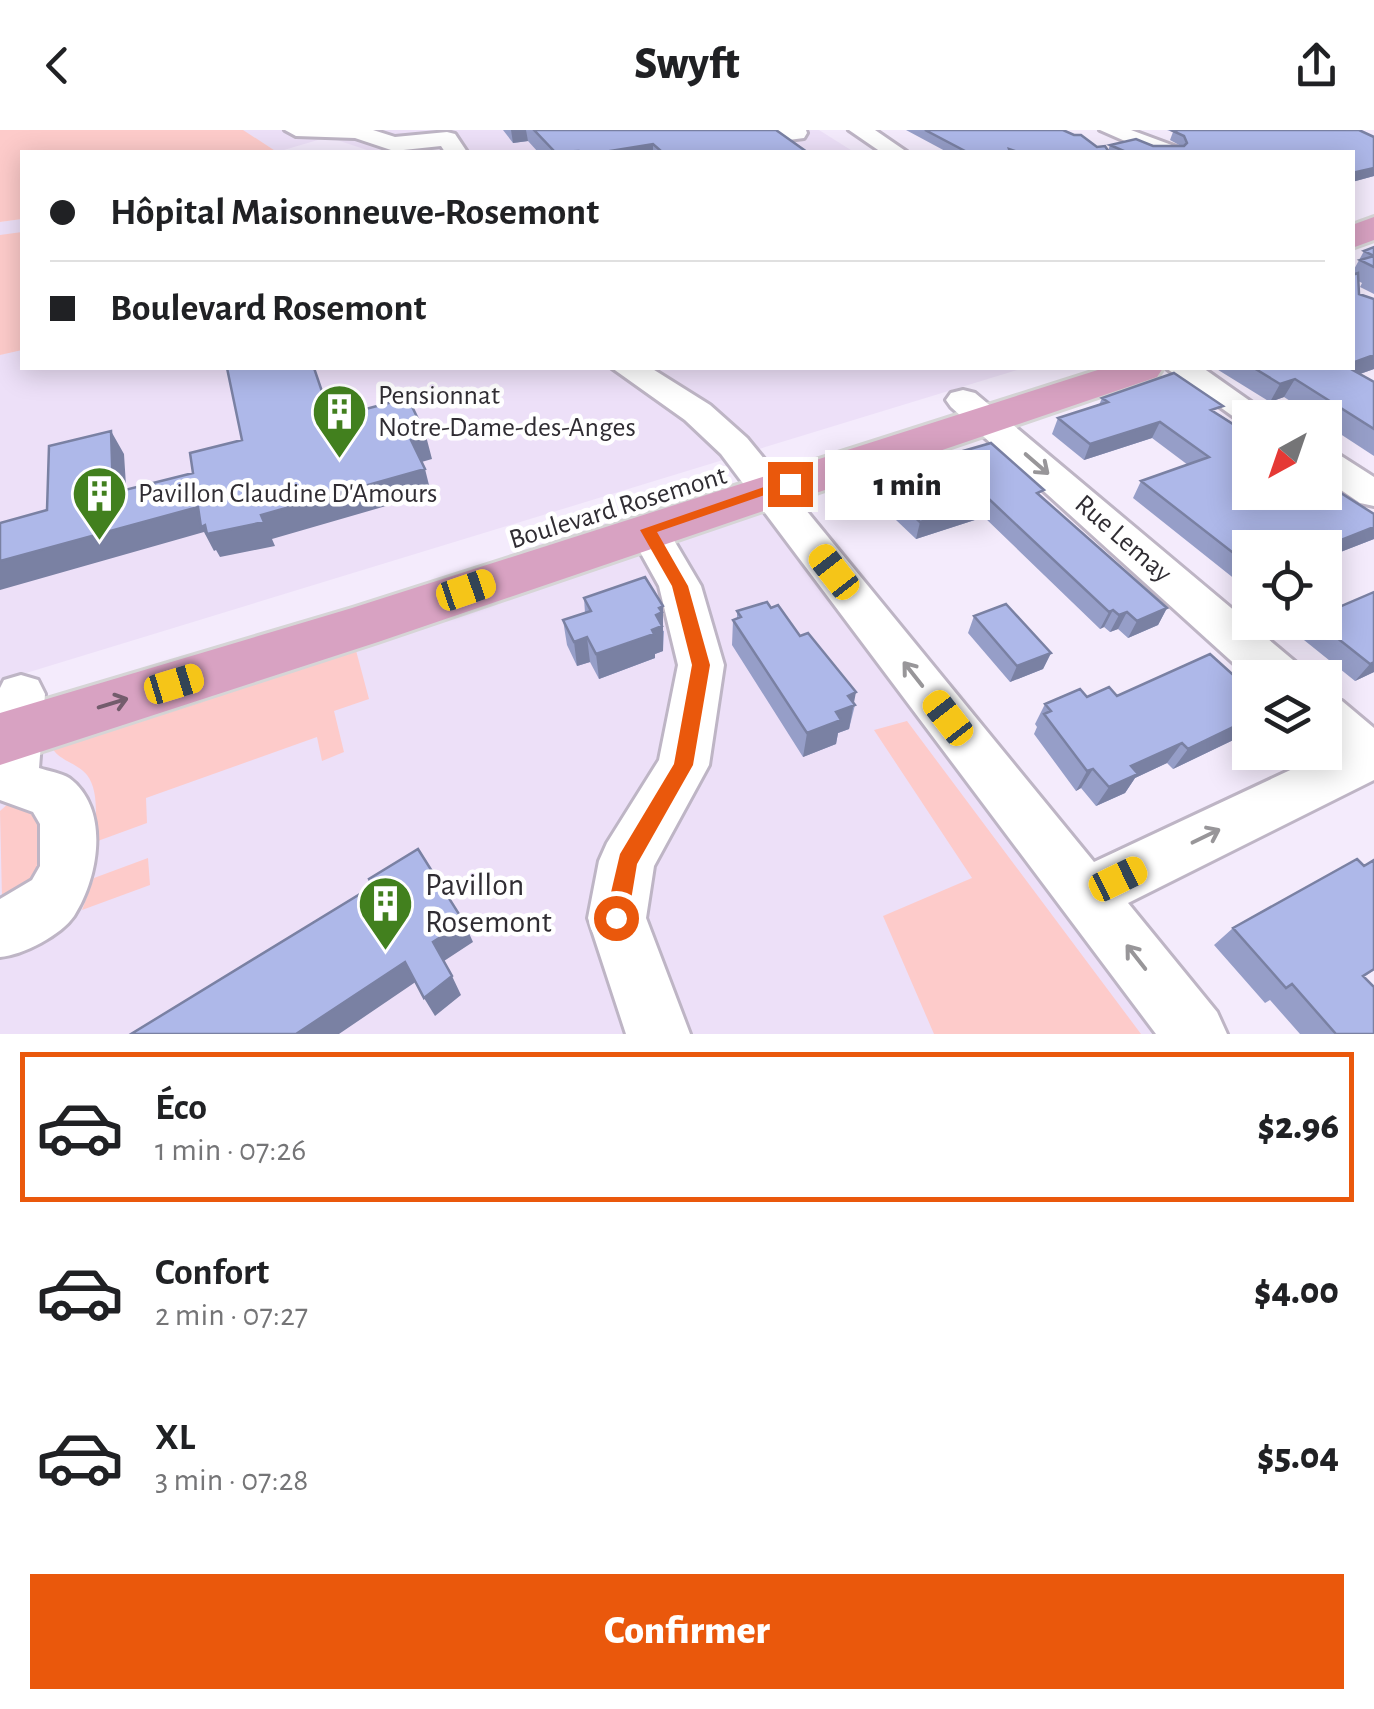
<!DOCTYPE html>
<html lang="fr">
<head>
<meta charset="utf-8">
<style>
	body { margin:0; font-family:"Alegreya Sans",sans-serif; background:#f2f2f2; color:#202124; height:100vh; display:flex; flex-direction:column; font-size:38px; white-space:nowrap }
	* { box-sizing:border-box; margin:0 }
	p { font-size:32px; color:#757577 }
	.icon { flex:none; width:55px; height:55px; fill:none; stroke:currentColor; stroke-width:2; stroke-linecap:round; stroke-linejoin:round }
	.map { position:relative; height:904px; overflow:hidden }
	.panel { display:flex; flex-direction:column; background:#fff; flex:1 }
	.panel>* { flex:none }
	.guide { position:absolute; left:20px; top:20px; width:1335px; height:220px; border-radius:0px; box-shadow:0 5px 25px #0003; display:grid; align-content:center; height:220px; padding:0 30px; background:#fff }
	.needle { width:65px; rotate:220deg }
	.buttons { position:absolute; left:1232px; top:270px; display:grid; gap:20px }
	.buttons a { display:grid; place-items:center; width:110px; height:110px; border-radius:0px; background:#fff; box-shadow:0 5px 25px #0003; font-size:50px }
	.end { position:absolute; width:45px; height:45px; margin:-22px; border:12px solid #ea580c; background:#fff; box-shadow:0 0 0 5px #fff }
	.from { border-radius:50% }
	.bubble { position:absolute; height:70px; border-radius:0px; background:#fff; box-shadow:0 5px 25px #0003; font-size:32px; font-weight:800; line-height:70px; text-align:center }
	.car { position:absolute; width:30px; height:60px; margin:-30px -15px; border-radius:12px; box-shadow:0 0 8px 2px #0007; background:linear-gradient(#f5c518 24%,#345 0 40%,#f5c518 0 76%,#345 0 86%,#f5c518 0) }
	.guide b { display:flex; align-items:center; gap:35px; height:95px; font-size:38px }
	.guide b+b { border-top:2px solid #e0e0e0 }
	.guide i { width:25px; height:25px; background:#202124 }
	ul { padding:18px 0 0; list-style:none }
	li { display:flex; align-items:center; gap:30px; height:150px; margin:0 20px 15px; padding:0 10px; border:5px solid transparent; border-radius:0px }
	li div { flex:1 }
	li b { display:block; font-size:38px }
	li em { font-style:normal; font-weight:800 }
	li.selected { border-color:#ea580c }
	li>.icon { width:90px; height:90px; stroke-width:1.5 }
	.action { display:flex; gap:20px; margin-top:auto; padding:20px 30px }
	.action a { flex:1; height:115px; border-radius:0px; background:#ea580c; color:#fff; font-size:40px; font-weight:800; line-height:115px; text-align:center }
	header { display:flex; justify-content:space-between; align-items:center; height:130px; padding:0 30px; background:#fff; font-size:45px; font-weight:800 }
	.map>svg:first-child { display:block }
	.built { fill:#ede0f8 }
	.green { fill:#fdcbca }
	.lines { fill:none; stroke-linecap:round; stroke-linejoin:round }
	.minor-casing { stroke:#beb5c5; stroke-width:6 }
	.major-casing { stroke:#d6d5d6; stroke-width:6 }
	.minor { fill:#fff; fill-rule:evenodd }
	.major { fill:#d8a2c2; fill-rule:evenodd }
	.wall { fill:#969ec8 }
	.shaded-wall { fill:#7a81a3 }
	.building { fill:#aeb8e9; stroke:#7a81a3; stroke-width:2.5 }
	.oneway { stroke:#989699 }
	.oneway2 { stroke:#735c6c }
	.route { fill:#ea580c }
	.labels { text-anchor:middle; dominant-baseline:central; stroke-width:9; stroke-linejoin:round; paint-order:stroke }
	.poi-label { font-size:28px; fill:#302d33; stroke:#fff; text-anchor:start }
	.street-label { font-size:28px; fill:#302d33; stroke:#fff }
	.near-poi-label { font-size:32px; fill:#302d33; stroke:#fff; text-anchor:start }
</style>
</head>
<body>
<header><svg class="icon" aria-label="back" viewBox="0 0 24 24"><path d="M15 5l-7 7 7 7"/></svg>Swyft<svg class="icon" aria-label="share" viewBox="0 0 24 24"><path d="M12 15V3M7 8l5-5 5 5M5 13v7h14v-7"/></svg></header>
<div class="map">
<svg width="1374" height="904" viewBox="0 0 1374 904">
	<rect width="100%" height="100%" fill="#f4ebfc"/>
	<path class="built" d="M 242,0 L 819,0 L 854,22 L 373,22 L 328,7 L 277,22 Z
		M 22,89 L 22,238 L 1024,238 L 0,551 L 0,92 Z
		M 769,360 L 1194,904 L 0,904 L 0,616 Z"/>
	<path class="green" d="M 0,0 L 243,0 L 277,22 L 22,22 L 22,89 L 0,92 Z
		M 22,102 L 22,220 L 0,225 L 0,105 Z
		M 354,513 L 369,569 L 334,581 L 344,622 L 322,631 L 317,607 L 146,668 L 147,693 L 95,712 C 95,692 100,662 87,645 C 75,631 56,631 50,613 Z
		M 907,591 L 1141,904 L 934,904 L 883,786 L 972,748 L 874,600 Z
		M 9,673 L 44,675 C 44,727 54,743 2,768 L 0,681 Z
		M 148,728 L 150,755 L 82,780 L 94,748 Z"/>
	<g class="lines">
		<defs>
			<path id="minor" d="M 285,0 L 373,0 L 395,7 L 447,2 L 455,4 L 467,22 L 445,22 L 441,16 L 394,21 L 355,8 L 296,6 Z
				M 754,0 L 806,0 L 807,3 L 804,8 L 773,12 Z
				M 849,0 L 875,0 L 907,22 L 881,22 Z
				M 1100,0 L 1131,0 L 1177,17 L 1180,22 L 1150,22 Z
				M 612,238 L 651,238 L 710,275 L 747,308 L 1094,732 L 1331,621 L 1325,615 L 1325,565 L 1342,571 L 1374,598 L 1374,650 L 1128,773 L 1217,882 L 1227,904 L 1156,904 L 721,324 L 685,290 Z
				M 1166,238 L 1203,238 L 1274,288 L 1250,288 L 1250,297 L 1245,295 Z
				M 963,260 L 975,263 L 1299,535 L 1305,548 L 1250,548 L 951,277 L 946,270 L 951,263 Z
				M 1325,320 L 1338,324 L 1374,347 L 1374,376 L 1360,373 L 1325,349 Z
				M 648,386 L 662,390 L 701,456 L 724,535 L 709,635 L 654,736 L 646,788 L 690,904 L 626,904 L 588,788 L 599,731 L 607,713 L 659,630 L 678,535 L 659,456 L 628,400 L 634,390 Z
				M 21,545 L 38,550 L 45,564 L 39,638 C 48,641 61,643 69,648 C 111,679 98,749 74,786 C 61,805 23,825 0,827 L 0,769 L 32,750 L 40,736 L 40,694 L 33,682 L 0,670 L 0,558 L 4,550 Z"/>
			<path id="major" d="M 1374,87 L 1374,110 L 1352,118 L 1352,95 Z
				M 1104,238 L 1163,238 L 1157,247 L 378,512 L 0,635 L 0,583 L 352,478 Z"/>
		</defs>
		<use href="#minor" class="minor-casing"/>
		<use href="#major" class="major-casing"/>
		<use href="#minor" class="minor"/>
		<use href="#major" class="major"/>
	</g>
	<path class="wall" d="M 503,0 L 776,0 L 807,22 L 538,22 L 528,11 L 513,13 Z
		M 906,0 L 1063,0 L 1097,17 L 1108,21 L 1110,15 L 1181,16 L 1170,10 L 1173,2 L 1167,0 L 1359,0 L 1374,46 L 1352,52 L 1352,22 L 947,22 Z
		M 1374,117 L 1374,164 L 1360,157 L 1362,153 L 1358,151 L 1359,164 L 1374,169 L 1374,239 L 1360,244 L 1374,252 L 1374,326 L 1325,294 L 1325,288 L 1316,288 L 1284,267 L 1270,272 L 1215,238 L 1352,238 L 1352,143 L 1364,121 Z
		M 1102,268 L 1219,284 L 1374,384 L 1374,409 L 1325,428 L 1325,418 L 1250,418 L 1250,457 L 1246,458 L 1133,368 L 1141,351 L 1188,335 L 1152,308 L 1084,330 L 1052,304 L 1058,288 L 1099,275 Z
		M 956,323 L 1042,367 L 1167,478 L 1158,495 L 1128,508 L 1118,499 L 1110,502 L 1104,497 L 1100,499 L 984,387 L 916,409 L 876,371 L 879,354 L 954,330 Z
		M 1374,462 L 1374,542 L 1355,551 L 1299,506 L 1309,492 L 1325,492 Z
		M 584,468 L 664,501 L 663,521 L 655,524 L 655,528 L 599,549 L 590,532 L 577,536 L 567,515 L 563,490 L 585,483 Z
		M 771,478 L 800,506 L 855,575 L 849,599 L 838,603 L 836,614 L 803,627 L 732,515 L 733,490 L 737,489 L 737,481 Z
		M 974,486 L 1051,523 L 1043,539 L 1010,552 L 968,503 Z
		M 1250,560 L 1250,602 L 1173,639 L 1167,633 L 1135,648 L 1125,663 L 1096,676 L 1081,658 L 1076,661 L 1034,604 L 1037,597 L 1035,594 L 1045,574 L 1087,567 Z
		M 1233,798 L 1374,840 L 1364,847 L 1374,904 L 1300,904 L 1270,870 L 1265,873 L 1214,815 Z"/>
	<path class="shaded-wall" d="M 511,0 L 526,0 L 528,11 L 513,13 Z
		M 653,14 L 653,22 L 604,22 Z
		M 1374,38 L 1374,46 L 1352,52 L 1352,43 Z
		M 1374,225 L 1374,239 L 1334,253 L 1343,238 L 1352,238 L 1352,233 Z
		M 1295,249 L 1284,267 L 1270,272 L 1280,254 Z
		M 1160,292 L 1152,308 L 1084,330 L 1090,314 Z
		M 111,301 L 124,324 L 128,387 L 113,363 Z
		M 426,306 L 432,329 L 418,333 L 411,310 Z
		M 425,339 L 431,363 L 272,409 L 275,416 L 220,427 L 216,420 L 214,421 L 204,402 L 0,460 L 0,431 L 198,377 Z
		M 990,370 L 984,387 L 916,409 L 920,392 Z
		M 1374,397 L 1374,409 L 1325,428 L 1325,418 L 1321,418 Z
		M 663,476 L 663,521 L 655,524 L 655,528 L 599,549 L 596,524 L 656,485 L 659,478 Z
		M 1167,478 L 1158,495 L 1128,508 L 1137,491 Z
		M 1113,480 L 1104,497 L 1100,499 L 1109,482 Z
		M 1127,482 L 1118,499 L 1110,502 L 1119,485 Z
		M 587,507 L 590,532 L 577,536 L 574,512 Z
		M 1051,523 L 1043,539 L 1010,552 L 1017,536 Z
		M 1374,532 L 1374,542 L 1355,551 L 1370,534 Z
		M 856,562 L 849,599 L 838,603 L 836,614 L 803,627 L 807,603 L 836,582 L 848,566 Z
		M 1250,589 L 1250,602 L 1173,639 L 1188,619 Z
		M 1182,613 L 1167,633 L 1135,648 L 1125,663 L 1096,676 L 1109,657 L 1131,636 Z
		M 1093,639 L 1081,658 L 1076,661 L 1087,641 Z
		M 464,792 L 473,812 L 444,831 L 433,812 Z
		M 405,832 L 417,851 L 339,904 L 296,904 Z
		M 452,846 L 461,865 L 435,886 L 424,868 Z"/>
	<path class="building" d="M 534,0 L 776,0 L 807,22 L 662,22 L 653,14 L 604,22 L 581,22 L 579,21 L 555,22 Z
		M 925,0 L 1063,0 L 1074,5 L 1081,5 L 1097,17 L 1105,16 L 1109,22 L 1018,22 L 1009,19 L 1010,22 L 967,22 Z
		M 1178,0 L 1359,0 L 1374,7 L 1374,38 L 1352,43 L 1352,22 L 1126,22 L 1110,15 L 1136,9 L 1153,16 L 1184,16 L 1187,13 L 1184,6 L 1173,1 Z
		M 1374,117 L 1374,126 L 1364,121 Z
		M 1374,126 L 1374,137 L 1360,130 Z
		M 1358,143 L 1359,164 L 1374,169 L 1374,225 L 1352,233 L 1352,145 Z
		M 227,238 L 314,238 L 331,288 L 408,268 L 426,306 L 411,310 L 425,339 L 261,385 L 264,392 L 207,404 L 205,395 L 201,397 L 198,377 L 0,431 L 0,393 L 47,380 L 49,316 L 111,301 L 113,363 L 193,343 L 190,323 L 242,310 Z
		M 1254,238 L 1349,238 L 1374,252 L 1374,299 L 1295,249 L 1280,254 Z
		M 1174,243 L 1223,276 L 1211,280 L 1250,305 L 1250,362 L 1325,362 L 1325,353 L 1374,384 L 1374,397 L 1321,418 L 1250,418 L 1250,436 L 1141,351 L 1209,327 L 1160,292 L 1090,314 L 1058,288 L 1108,272 L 1102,268 Z
		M 991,313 L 1044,360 L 1037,363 L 1167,478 L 1137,491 L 1127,482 L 1119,485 L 1113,480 L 1109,482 L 990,370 L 920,392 L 879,354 L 960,328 L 956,323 Z
		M 645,447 L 663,476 L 659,478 L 662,482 L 656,485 L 662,496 L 652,500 L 654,504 L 596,524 L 587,507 L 574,512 L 563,490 L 591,481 L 584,468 Z
		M 1374,462 L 1374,532 L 1370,534 L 1317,492 L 1325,492 L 1325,483 Z
		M 767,472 L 771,478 L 778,475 L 800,506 L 808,503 L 856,562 L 848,566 L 855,575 L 836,582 L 841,590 L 807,603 L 733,490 L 741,487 L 737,481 Z
		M 1006,474 L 1051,523 L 1017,536 L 974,486 Z
		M 1210,524 L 1250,560 L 1250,589 L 1188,619 L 1182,613 L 1131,636 L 1138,644 L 1109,657 L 1093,639 L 1087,641 L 1044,584 L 1051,581 L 1045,574 L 1080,559 L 1087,567 L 1109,557 L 1117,566 Z
		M 418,719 L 464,792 L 433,812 L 452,846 L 424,868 L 405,832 L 296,904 L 131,904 L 373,756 L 369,749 Z
		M 1357,729 L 1364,736 L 1374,730 L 1374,839 L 1363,846 L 1374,857 L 1374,904 L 1336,904 L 1292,854 L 1286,858 L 1233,798 Z"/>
	<defs><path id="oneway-shaft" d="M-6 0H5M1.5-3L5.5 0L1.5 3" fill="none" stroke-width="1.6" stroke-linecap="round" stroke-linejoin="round" transform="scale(2.5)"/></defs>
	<g class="oneway">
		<use href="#oneway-shaft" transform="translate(1037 334) rotate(41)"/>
		<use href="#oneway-shaft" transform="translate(913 544) rotate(-128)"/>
		<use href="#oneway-shaft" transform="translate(1206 706) rotate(-26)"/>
		<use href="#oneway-shaft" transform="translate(1136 827) rotate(-128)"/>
	</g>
	<use class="oneway2" href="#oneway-shaft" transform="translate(113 573) rotate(-17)"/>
	<path class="route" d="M 784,350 L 797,354 L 657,402 L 688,456 L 710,535 L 693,635 L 637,734 L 628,788 L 624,796 L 616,799 L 609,796 L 605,788 L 620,724 L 674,634 L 692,535 L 672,456 L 640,400 Z"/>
	<defs>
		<symbol id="building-pin" viewBox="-11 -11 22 30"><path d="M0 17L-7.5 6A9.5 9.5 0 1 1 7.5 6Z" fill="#42801e" stroke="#fff"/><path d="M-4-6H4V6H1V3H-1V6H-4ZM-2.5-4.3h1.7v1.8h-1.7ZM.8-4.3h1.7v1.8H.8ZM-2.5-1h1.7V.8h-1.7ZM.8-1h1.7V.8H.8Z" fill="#fff"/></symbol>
	</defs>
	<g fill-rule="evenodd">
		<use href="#building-pin" x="308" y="250" width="63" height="86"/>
		<use href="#building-pin" x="68" y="332" width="63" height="86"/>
		<use href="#building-pin" x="354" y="742" width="63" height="86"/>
	</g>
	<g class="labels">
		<g class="poi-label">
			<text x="378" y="266">Pensionnat<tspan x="378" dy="32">Notre-Dame-des-Anges</tspan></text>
			<text x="138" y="364">Pavillon Claudine D'Amours</text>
		</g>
		<g class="street-label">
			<text transform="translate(618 378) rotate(-17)">Boulevard Rosemont</text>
			<text transform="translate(1123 409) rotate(41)">Rue Lemay</text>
		</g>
		<g class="near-poi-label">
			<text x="425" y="755">Pavillon<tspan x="425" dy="37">Rosemont</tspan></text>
		</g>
	</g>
</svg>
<div class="buttons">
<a><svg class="needle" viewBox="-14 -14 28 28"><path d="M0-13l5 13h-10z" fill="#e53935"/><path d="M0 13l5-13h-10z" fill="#757577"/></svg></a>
<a><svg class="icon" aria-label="locate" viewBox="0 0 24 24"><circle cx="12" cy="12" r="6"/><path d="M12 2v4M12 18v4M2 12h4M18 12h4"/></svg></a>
<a><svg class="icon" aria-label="layers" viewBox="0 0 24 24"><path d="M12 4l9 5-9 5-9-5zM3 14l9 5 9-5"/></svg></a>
</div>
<i class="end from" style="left:616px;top:788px"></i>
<i class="end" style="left:790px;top:354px"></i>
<div class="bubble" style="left:825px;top:320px;width:165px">1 min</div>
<i class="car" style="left:834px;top:442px;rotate:322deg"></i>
<i class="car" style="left:466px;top:460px;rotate:71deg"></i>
<i class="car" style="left:174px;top:554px;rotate:73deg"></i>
<i class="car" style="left:948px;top:588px;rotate:322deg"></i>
<i class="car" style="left:1118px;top:749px;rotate:64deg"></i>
<div class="guide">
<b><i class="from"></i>Hôpital Maisonneuve-Rosemont</b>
<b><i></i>Boulevard Rosemont</b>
</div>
</div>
<section class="panel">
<ul>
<li class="selected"><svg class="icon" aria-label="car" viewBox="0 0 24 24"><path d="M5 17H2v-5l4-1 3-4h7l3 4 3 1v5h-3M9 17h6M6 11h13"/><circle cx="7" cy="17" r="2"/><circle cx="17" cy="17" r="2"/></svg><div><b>Éco</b><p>1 min · 07:26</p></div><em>$2.96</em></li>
<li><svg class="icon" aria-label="car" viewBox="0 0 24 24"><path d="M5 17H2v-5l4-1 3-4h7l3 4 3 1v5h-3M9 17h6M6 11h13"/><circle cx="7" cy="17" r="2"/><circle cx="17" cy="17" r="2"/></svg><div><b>Confort</b><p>2 min · 07:27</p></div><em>$4.00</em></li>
<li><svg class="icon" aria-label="car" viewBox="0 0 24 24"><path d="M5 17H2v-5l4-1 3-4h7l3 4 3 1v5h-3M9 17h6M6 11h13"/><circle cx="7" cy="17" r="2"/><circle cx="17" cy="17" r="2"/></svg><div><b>XL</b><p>3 min · 07:28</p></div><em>$5.04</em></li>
</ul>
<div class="action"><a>Confirmer</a></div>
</section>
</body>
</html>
